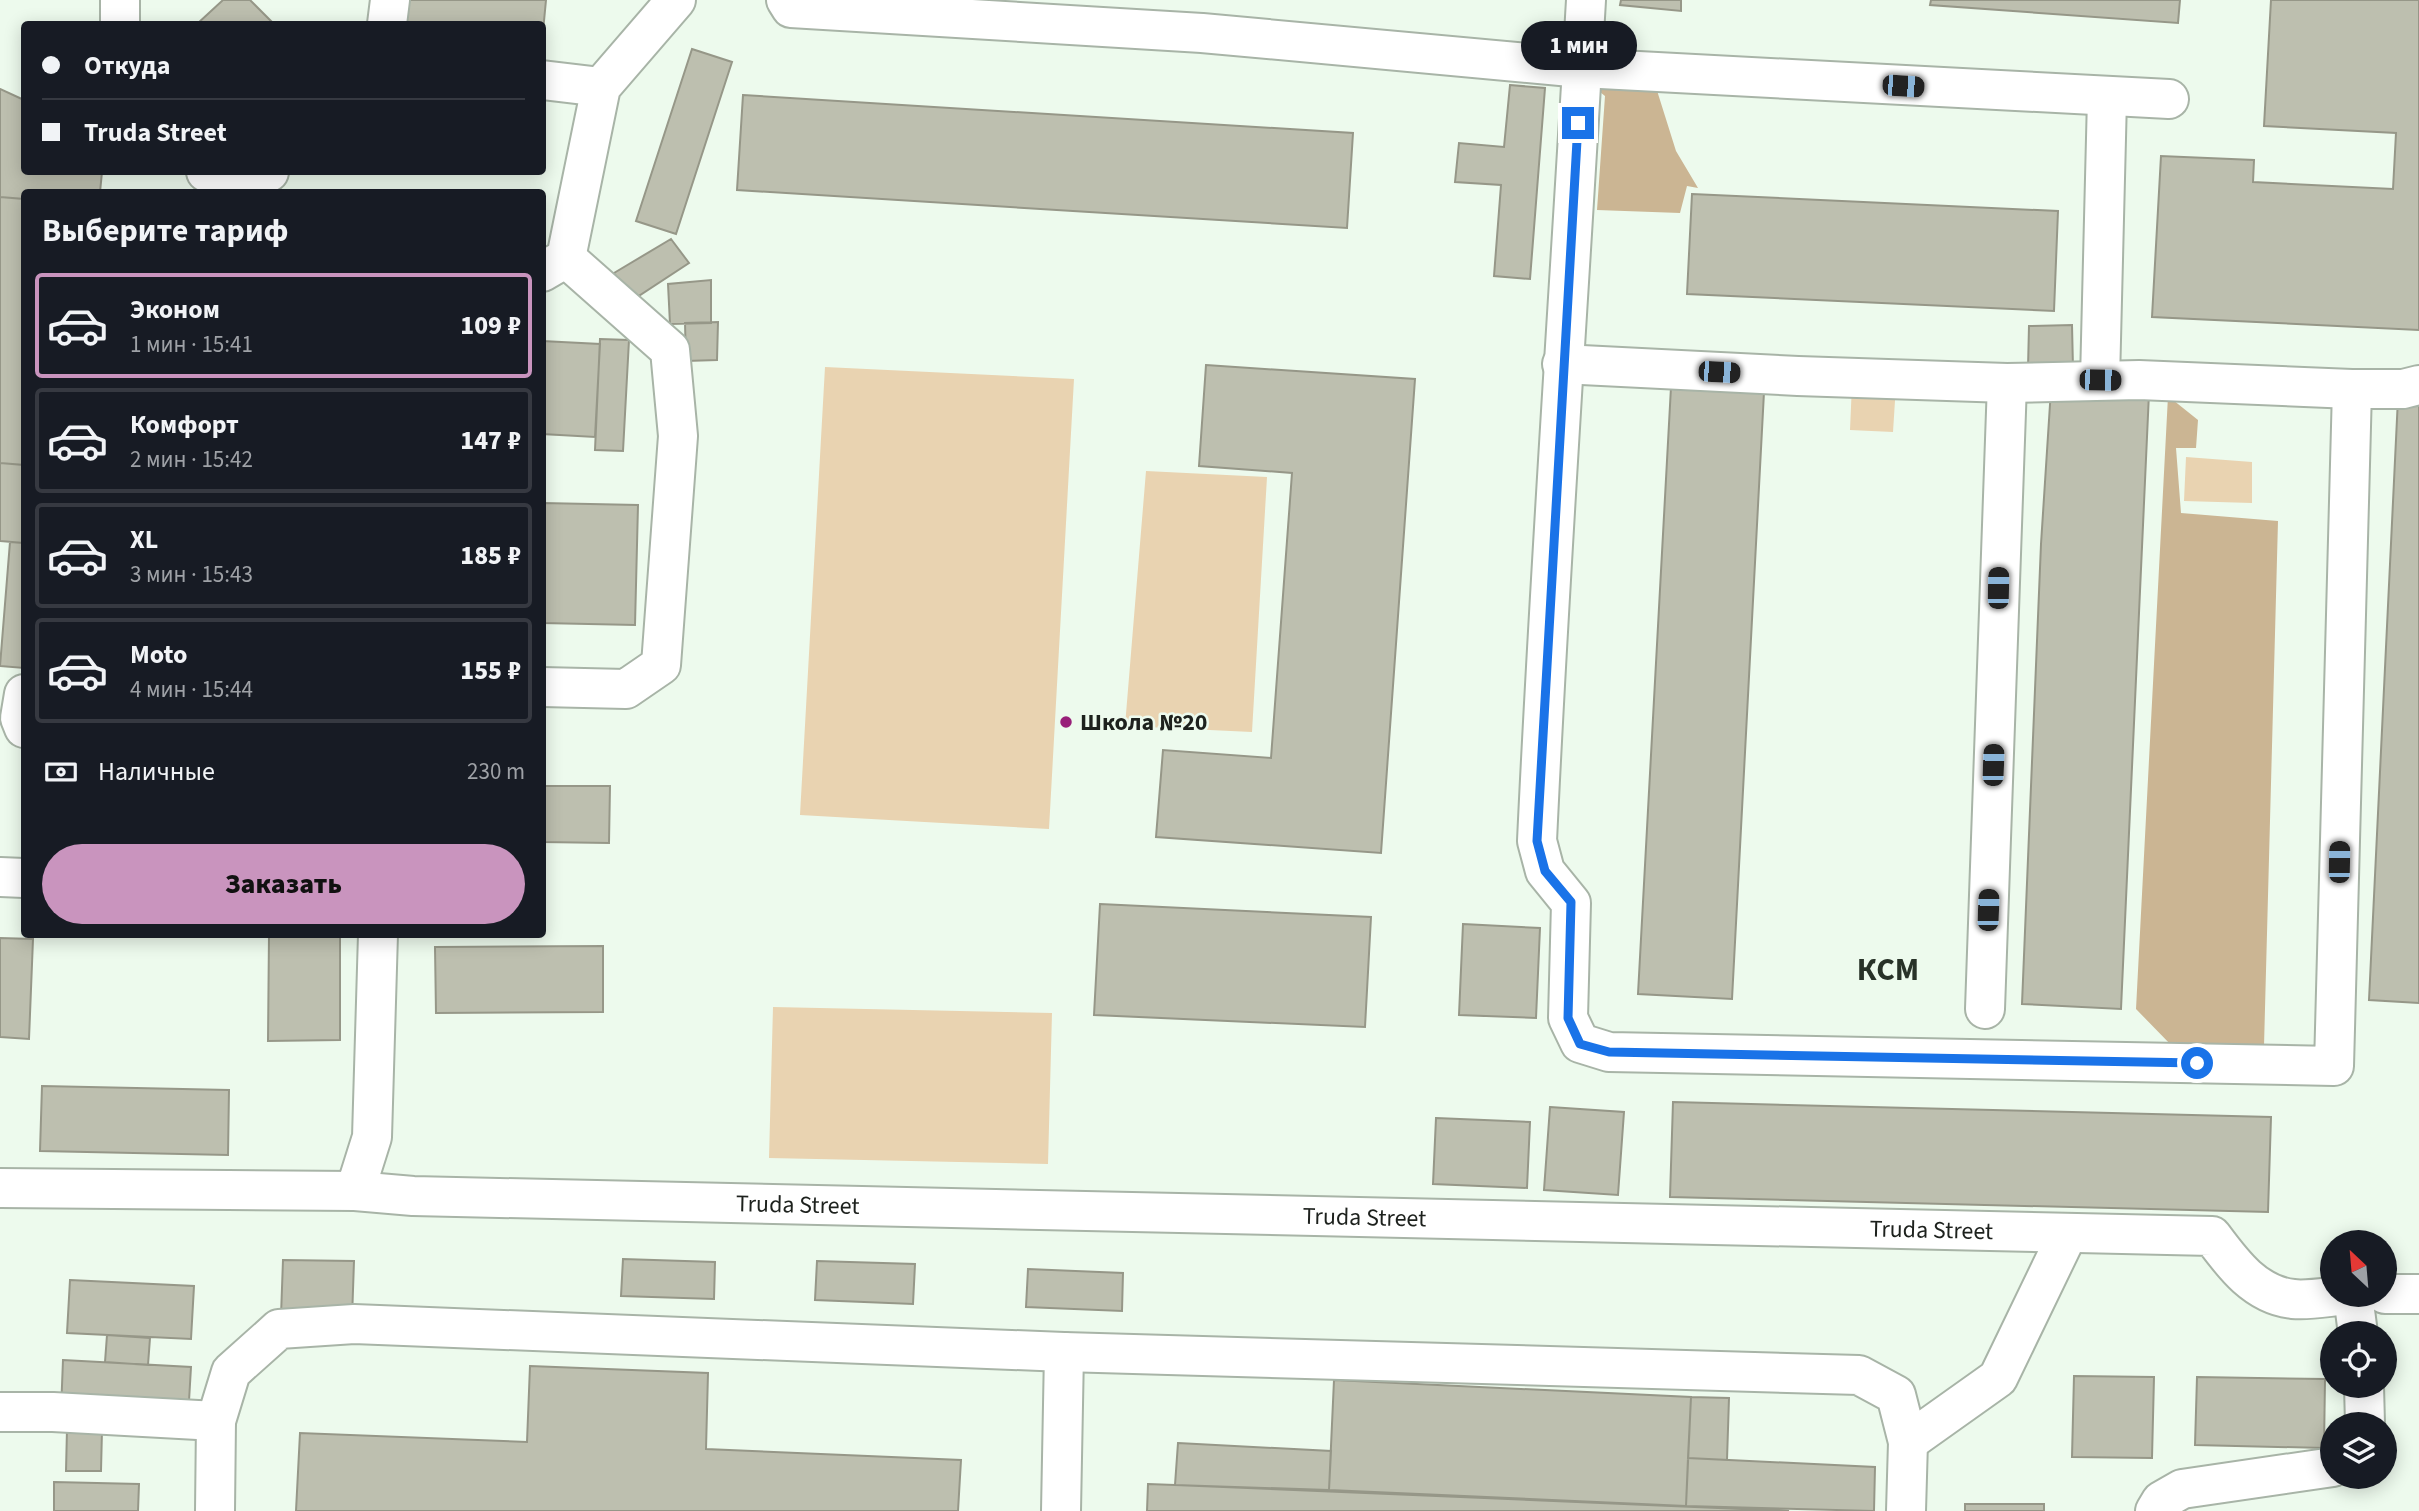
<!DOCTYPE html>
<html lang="ru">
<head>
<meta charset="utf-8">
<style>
	body { margin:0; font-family:"Source Sans 3",sans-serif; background:#242831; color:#f1f3f6; height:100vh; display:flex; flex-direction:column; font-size:26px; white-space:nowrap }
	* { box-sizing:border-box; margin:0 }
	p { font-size:23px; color:#9ea1a6 }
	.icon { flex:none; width:38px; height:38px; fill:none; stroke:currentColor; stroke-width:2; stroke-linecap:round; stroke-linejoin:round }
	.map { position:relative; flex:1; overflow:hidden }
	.sheet { position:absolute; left:21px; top:189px; width:525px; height:749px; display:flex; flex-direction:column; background:#171b24; border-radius:7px; box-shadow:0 4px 18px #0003 }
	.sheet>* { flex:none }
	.hud { position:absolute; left:21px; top:21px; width:525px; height:154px; border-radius:7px; box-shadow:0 4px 18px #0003; display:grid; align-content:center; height:154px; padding:0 21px; background:#171b24 }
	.needle { width:46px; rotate:334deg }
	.tools { position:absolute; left:2320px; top:1230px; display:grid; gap:14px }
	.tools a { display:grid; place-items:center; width:77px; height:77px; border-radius:50%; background:#171b24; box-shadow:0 4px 18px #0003; font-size:35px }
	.end { position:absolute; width:32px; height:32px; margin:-16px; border:9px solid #1a73e8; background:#fff; box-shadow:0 0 0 4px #fff }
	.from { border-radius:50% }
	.bubble { position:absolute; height:49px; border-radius:24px; background:#171b24; box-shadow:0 4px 18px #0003; font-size:23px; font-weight:800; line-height:49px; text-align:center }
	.car { position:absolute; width:21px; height:42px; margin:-21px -10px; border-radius:9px; box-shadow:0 0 5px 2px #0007; background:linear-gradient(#222 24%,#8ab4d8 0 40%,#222 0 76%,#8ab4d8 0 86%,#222 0) }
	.hud b { display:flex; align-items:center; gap:24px; height:66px; font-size:26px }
	.hud b+b { border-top:2px solid #363941 }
	.hud i { width:18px; height:18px; background:#f1f3f6 }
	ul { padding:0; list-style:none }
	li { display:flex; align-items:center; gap:21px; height:105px; margin:0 14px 10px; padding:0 7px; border:4px solid #363941; border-radius:7px }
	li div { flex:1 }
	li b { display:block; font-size:26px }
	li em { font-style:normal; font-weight:800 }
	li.active { border-color:#c994be }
	li>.icon { width:63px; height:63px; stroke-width:1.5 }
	h2 { padding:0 21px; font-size:32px; line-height:84px }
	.pay { display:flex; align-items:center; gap:18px; height:77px; padding:0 21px; font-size:26px }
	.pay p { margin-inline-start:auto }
	.primary-button { display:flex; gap:14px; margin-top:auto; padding:14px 21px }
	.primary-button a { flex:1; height:80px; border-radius:42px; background:#c994be; color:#111; font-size:28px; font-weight:800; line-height:80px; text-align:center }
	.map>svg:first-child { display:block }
	.green { fill:#e9d3b1 }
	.forest { fill:#cbb593 }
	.building { fill:#bdbfaf; stroke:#969788; stroke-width:2 }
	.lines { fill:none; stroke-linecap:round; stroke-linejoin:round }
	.minor-casing { stroke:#a8b4a7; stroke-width:42 }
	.minor { stroke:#fff; stroke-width:38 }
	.route { stroke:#1a73e8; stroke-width:9 }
	.poi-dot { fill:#981f79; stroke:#edfaed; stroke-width:2.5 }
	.labels { text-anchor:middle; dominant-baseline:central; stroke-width:5; stroke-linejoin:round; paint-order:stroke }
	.poi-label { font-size:24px; font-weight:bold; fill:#1d211d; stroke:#edfaed; text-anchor:start }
	.street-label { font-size:24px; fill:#1d211d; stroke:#edfaed }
	.district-label { font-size:32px; font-weight:bold; fill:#283228; stroke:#edfaed }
</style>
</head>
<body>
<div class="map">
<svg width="2419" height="1511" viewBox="0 0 2419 1511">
	<rect width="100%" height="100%" fill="#edfaed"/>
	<path class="green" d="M 825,367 L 1074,379 L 1049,829 L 800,815 Z
		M 1852,384 L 1896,385 L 1893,432 L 1850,430 Z
		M 2186,457 L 2252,462 L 2252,503 L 2184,501 Z
		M 1146,471 L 1267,477 L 1252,732 L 1125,726 Z
		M 773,1007 L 1052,1013 L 1048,1164 L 769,1158 Z"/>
	<path class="forest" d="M 1654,81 L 1676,151 L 1698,188 L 1687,186 L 1680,213 L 1597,210 L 1605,96 L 1590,84 Z
		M 2168,396 L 2198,420 L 2196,448 L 2176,448 L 2181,513 L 2278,521 L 2264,1046 L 2173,1047 L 2136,1009 Z"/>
	<path class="building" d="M 223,0 L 250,0 L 274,24 L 197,24 Z
		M 406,0 L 546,0 L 542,42 L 542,24 L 404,24 Z
		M 1621,0 L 1681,0 L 1681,11 L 1620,5 Z
		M 1931,0 L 2180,0 L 2178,23 L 1930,5 Z
		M 2271,0 L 2419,0 L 2419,330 L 2152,317 L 2161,156 L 2254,160 L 2253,182 L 2393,189 L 2396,133 L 2264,126 Z
		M 692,49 L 732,62 L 676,234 L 636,221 Z
		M 1510,85 L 1545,88 L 1530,279 L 1494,276 L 1501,185 L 1455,182 L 1459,143 L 1504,147 Z
		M 0,89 L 24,100 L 24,172 L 102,172 L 100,192 L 24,192 L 24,199 L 0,197 Z
		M 743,95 L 1353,133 L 1347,228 L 737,190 Z
		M 1692,194 L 2058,211 L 2054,311 L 1687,294 Z
		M 0,197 L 24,199 L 24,465 L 0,463 Z
		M 671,239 L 689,263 L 631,301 L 614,273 Z
		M 711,280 L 711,323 L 670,324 L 668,284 Z
		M 718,322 L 717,360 L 686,361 L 685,323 Z
		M 2072,325 L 2073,368 L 2028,368 L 2029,326 Z
		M 600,339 L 629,340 L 623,451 L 595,450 Z
		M 542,341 L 600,344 L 595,437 L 542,434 Z
		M 1206,365 L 1415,379 L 1381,853 L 1156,837 L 1163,750 L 1271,758 L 1292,473 L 1199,466 Z
		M 1671,387 L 1764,392 L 1732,999 L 1638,994 Z
		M 2051,389 L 2149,393 L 2121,1009 L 2022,1004 L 2041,544 Z
		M 2398,398 L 2419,399 L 2419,1003 L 2369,1000 Z
		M 0,463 L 24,465 L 24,543 L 0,541 Z
		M 542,503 L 638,505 L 635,625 L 542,623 Z
		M 10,542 L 24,543 L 24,668 L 0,666 Z
		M 542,786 L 610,786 L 609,843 L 542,842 Z
		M 1100,904 L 1371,917 L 1365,1027 L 1094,1015 Z
		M 1463,924 L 1540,928 L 1536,1018 L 1459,1015 Z
		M 269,934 L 340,934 L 340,1040 L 268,1041 Z
		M 0,938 L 33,939 L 29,1039 L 0,1037 Z
		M 603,946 L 603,1012 L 436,1013 L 435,947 Z
		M 42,1086 L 229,1090 L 228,1155 L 40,1151 Z
		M 1673,1102 L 2271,1117 L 2268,1212 L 1670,1197 Z
		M 1550,1107 L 1624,1112 L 1618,1195 L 1544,1190 Z
		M 1436,1118 L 1530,1122 L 1527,1188 L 1433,1184 Z
		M 623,1259 L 715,1262 L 714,1299 L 621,1296 Z
		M 283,1260 L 354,1261 L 352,1319 L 281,1316 Z
		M 817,1261 L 915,1264 L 913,1304 L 815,1300 Z
		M 1028,1269 L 1123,1273 L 1122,1311 L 1026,1307 Z
		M 70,1280 L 194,1286 L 191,1339 L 67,1333 Z
		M 107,1335 L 150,1338 L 148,1365 L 105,1362 Z
		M 63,1360 L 191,1367 L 188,1418 L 61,1411 Z
		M 530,1366 L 708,1373 L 706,1449 L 961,1460 L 958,1511 L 296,1511 L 300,1433 L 527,1442 Z
		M 2074,1376 L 2154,1377 L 2152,1458 L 2072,1457 Z
		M 2197,1377 L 2325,1379 L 2324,1448 L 2195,1445 Z
		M 1334,1380 L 1691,1397 L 1686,1506 L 1329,1490 Z
		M 1691,1397 L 1729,1398 L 1727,1460 L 1688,1458 Z
		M 67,1429 L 102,1430 L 101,1471 L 66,1471 Z
		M 1178,1443 L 1331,1451 L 1329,1490 L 1175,1485 Z
		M 1688,1458 L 1875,1467 L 1874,1511 L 1686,1506 Z
		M 54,1482 L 139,1484 L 138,1511 L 54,1511 Z
		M 1148,1484 L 1175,1485 L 1789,1511 L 1147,1511 Z
		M 1965,1504 L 2044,1504 L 2044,1511 L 1965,1511 Z"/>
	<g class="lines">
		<defs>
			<g id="minor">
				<path d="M 120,0 L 120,24"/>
				<path d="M 786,0 L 791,8 L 1202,33 L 1582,68 L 2169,99"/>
				<path d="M 1586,0 C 1570,281 1550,561 1537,841 L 1545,871 L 1571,903 L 1568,1018 L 1580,1043 L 1609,1052 L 2334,1066 L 2352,389"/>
				<path d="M 387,24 L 390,0"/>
				<path d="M 542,80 L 601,87"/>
				<path d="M 206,172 L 238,180 L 269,172"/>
				<path d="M 542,272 L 566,258 L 601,87 L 676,0"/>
				<path d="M 1562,364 L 1798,376 L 2007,383 L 2139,380 L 2352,389 L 2403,389 L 2419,385"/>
				<path d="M 2100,380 L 2107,98"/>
				<path d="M 542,687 L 626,689 L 661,665 L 678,436 L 670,350 L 566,258"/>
				<path d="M 24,694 L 20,718 L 24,728"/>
				<path d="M 0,877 L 24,878"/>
				<path d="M 1985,1009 L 2007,383"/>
				<path d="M 0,1188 L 355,1191 L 372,1137 L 378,934"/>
				<path id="s1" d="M 355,1191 L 413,1196 L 2212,1236 C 2232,1263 2255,1295 2293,1299 C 2310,1301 2331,1296 2348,1295"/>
				<path d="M 2385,1294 L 2419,1294"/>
				<path d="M 2353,1295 L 2358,1334"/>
				<path d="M 2364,1386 L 2365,1424"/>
				<path d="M 0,1412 L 53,1412 L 216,1421"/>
				<path d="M 1908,1442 L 1998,1378 L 2068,1233"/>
				<path d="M 215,1511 L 216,1421 L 231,1372 L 279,1329 L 354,1324 L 1064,1352 L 1859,1375 L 1896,1395 L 1908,1442 L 1906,1511"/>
				<path d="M 1061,1511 L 1064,1352"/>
				<path d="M 2155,1511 L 2161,1501 L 2182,1489 L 2333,1467"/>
			</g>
		</defs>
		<use href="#minor" class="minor-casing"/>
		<use href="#minor" class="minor"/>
	</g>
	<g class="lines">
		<path class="route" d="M 1578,123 L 1537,841 L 1545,871 L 1571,902 L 1568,1018 L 1580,1044 L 1609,1052 L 2197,1063"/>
	</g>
	<circle class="poi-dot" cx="1066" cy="722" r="7"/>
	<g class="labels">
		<g class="poi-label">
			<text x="1080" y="722">Школа №20</text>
		</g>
		<g class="street-label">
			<text stroke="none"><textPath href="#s1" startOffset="443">Truda Street</textPath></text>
			<text stroke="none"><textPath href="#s1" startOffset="1010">Truda Street</textPath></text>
			<text stroke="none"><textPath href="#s1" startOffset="1577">Truda Street</textPath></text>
		</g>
		<g class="district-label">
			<text x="1888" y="970">КСМ</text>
		</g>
	</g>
</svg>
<div class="tools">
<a><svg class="needle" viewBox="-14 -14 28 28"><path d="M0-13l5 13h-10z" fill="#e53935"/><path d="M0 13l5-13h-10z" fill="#9ea1a6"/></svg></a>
<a><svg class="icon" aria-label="locate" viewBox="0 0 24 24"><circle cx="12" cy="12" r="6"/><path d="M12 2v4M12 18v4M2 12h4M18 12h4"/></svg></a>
<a><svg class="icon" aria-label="layers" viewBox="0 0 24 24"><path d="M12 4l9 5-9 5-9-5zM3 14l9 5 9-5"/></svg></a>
</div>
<i class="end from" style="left:2197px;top:1063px"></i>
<i class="end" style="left:1578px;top:123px"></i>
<div class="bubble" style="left:1521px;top:21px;width:116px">1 мин</div>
<i class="car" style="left:1903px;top:86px;rotate:94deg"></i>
<i class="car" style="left:1719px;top:372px;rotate:93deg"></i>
<i class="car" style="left:2100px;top:380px;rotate:91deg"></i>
<i class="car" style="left:1998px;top:588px;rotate:1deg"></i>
<i class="car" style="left:1993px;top:765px;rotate:2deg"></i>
<i class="car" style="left:2339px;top:862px;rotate:1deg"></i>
<i class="car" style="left:1988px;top:910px;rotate:2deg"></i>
<div class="hud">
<b><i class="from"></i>Откуда</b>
<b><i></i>Truda Street</b>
</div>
<section class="sheet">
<h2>Выберите тариф</h2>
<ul>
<li class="active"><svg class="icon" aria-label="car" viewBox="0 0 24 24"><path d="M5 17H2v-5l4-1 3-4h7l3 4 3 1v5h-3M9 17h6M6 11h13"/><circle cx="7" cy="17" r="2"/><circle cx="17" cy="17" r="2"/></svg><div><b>Эконом</b><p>1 мин · 15:41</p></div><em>109 ₽</em></li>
<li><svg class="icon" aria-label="car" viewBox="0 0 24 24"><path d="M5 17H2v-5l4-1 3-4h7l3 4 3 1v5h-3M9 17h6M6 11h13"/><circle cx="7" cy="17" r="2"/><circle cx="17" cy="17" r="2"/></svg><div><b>Комфорт</b><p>2 мин · 15:42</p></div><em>147 ₽</em></li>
<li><svg class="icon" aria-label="car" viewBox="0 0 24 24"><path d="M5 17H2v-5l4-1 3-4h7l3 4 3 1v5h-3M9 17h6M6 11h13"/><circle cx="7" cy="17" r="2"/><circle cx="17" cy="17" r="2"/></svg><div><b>XL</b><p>3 мин · 15:43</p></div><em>185 ₽</em></li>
<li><svg class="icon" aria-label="car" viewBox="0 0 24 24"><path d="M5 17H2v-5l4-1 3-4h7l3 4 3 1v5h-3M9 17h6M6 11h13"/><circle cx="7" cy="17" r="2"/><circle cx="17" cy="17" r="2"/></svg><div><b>Moto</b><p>4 мин · 15:44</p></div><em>155 ₽</em></li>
</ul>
<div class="pay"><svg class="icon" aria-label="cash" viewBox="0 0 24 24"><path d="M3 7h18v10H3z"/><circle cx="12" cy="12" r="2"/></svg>Наличные<p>230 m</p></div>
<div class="primary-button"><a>Заказать</a></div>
</section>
</div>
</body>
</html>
